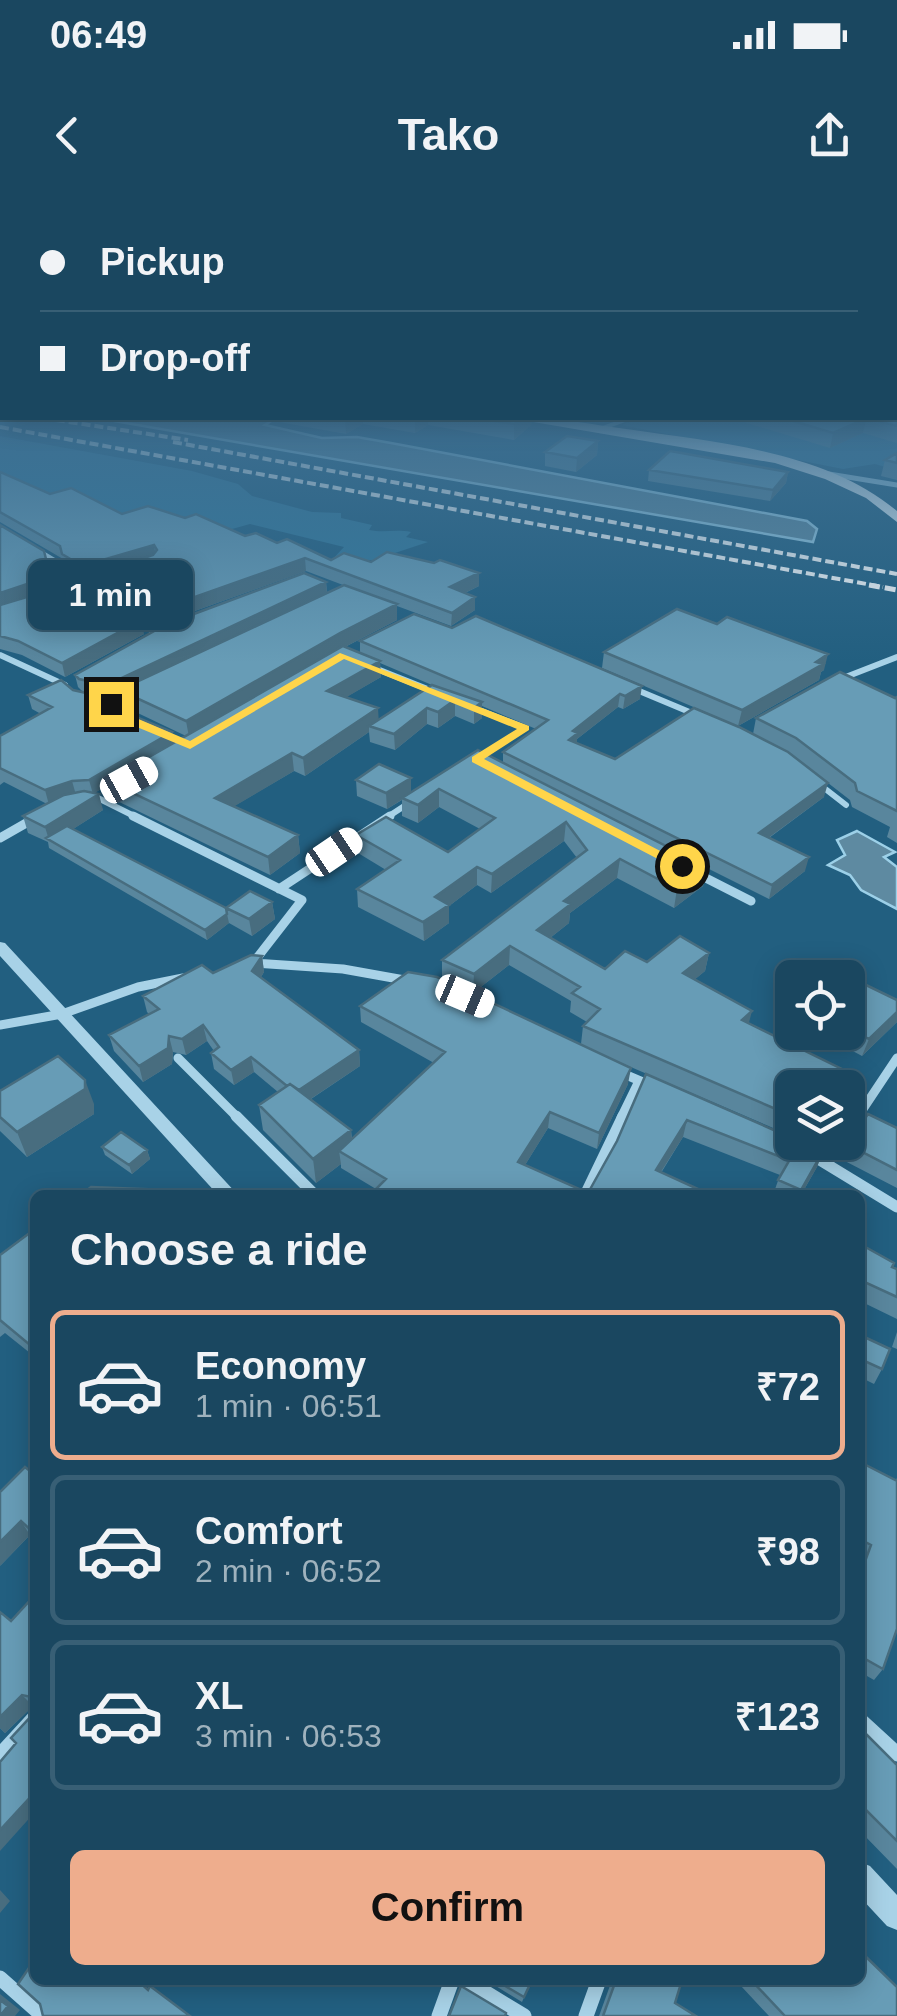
<!DOCTYPE html>
<html lang="en">
<head>
<meta charset="utf-8">
<style>
	body { margin:0; font-family:Helvetica,sans-serif; background:#275169; color:#f1f3f6; height:100vh; display:flex; flex-direction:column; font-size:38px; white-space:nowrap }
	* { box-sizing:border-box; margin:0 }
	p { font-size:32px; color:#9fb2bd }
	.icon { flex:none; width:55px; height:55px; fill:none; stroke:currentColor; stroke-width:2; stroke-linecap:round; stroke-linejoin:round }
	.map { position:relative; flex:1; overflow:hidden }
	.details { position:absolute; left:30px; top:990px; width:835px; height:795px; display:flex; flex-direction:column; background:#1a4760; border-radius:15px; box-shadow:0 5px 25px #0003,0 0 0 2px #385f75 }
	.details>* { flex:none }
	.guide { position:absolute; left:0px; top:0px; width:898px; height:220px; box-shadow:0 5px 25px #0003,0 0 0 2px #385f75; display:grid; align-content:center; height:220px; padding:0 40px; background:#1a4760 }
	.tools { position:absolute; left:775px; top:760px; display:grid; gap:20px }
	.tools a { display:grid; place-items:center; width:90px; height:90px; border-radius:15px; background:#1a4760; box-shadow:0 5px 25px #0003,0 0 0 2px #385f75; font-size:50px }
	.end { position:absolute; width:45px; height:45px; margin:-22px; border:12px solid #ffd54a; background:#111; box-shadow:0 0 0 5px #111 }
	.from { border-radius:50% }
	.bubble { position:absolute; height:70px; border-radius:15px; background:#1a4760; box-shadow:0 5px 25px #0003,0 0 0 2px #385f75; font-size:32px; font-weight:700; line-height:70px; text-align:center }
	.car { position:absolute; width:30px; height:60px; margin:-30px -15px; border-radius:12px; box-shadow:0 0 8px 2px #0007; background:linear-gradient(#fff 24%,#345 0 40%,#fff 0 76%,#345 0 86%,#fff 0) }
	.guide b { display:flex; align-items:center; gap:35px; height:95px; font-size:38px }
	.guide b+b { border-top:2px solid #385f75 }
	.guide i { width:25px; height:25px; background:#f1f3f6 }
	ul { padding:0; list-style:none }
	li { display:flex; align-items:center; gap:30px; height:150px; margin:0 20px 15px; padding:0 20px; border:5px solid #385f75; border-radius:15px }
	li div { flex:1 }
	li b { display:block; font-size:38px }
	li em { font-style:normal; font-weight:700 }
	li.selected { border-color:#eead8d }
	li>.icon { width:90px; height:90px; stroke-width:1.5 }
	h2 { padding:0 40px; font-size:45px; line-height:120px }
	.primary-button { display:flex; gap:20px; margin-top:auto; padding:20px 40px }
	.primary-button a { flex:1; height:115px; border-radius:15px; background:#eead8d; color:#111; font-size:40px; font-weight:700; line-height:115px; text-align:center }
	.status { display:flex; justify-content:space-between; align-items:center; height:70px; padding:0 50px; background:#1a4760; direction:ltr }
	.status svg { height:28px; fill:currentColor }
	header { display:flex; justify-content:space-between; align-items:center; height:130px; padding:0 40px; background:#1a4760; font-size:45px; font-weight:700 }
	.map>svg:first-child { display:block }
	.green { fill:#32799c }
	.water { fill:#5e8aa1; stroke:#9cd0e8; stroke-width:2.5 }
	.lines { fill:none; stroke-linecap:round; stroke-linejoin:round }
	.minor-far4 { stroke:#a8d2e7; stroke-width:5 }
	.minor-far3 { stroke:#a8d2e7; stroke-width:6 }
	.minor-far2 { stroke:#a8d2e7; stroke-width:9 }
	.minor-far1 { stroke:#a8d2e7; stroke-width:11 }
	.minor { stroke:#a8d2e7; stroke-width:15 }
	.tertiary { fill:#a8d2e7; fill-rule:evenodd }
	.primary { fill:#eaf6fd; fill-rule:evenodd }
	.rail-far1 { stroke:#fff; stroke-width:4; stroke-dasharray:9 4; stroke-linecap:butt }
	.rail { stroke:#fff; stroke-width:5; stroke-dasharray:11 5; stroke-linecap:butt }
	.wall { fill:#59869d; fill-rule:evenodd }
	.shaded-wall { fill:#486d7f }
	.building { fill:#679cb6; stroke:#486d7f; stroke-width:2.5 }
	.route { fill:#ffd54a }
</style>
</head>
<body>
<div class="status"><b>06:49</b><svg viewBox="0 0 49 12"><path d="M0 12V9h3v3zM5 12V6h3v6zM10 12V3h3v9zM15 12V0h3v12zM26 1h20v11H26zM47 4h2v5h-2z"/></svg></div>
<header><svg class="icon" aria-label="back" viewBox="0 0 24 24"><path d="M15 5l-7 7 7 7"/></svg>Tako<svg class="icon" aria-label="share" viewBox="0 0 24 24"><path d="M12 15V3M7 8l5-5 5 5M5 13v7h14v-7"/></svg></header>
<div class="map">
<svg width="897" height="1816" viewBox="0 0 897 1816">
	<rect width="100%" height="100%" fill="#225f80"/>
	<path class="green" d="M 897,209 L 897,264 L 889,268 L 875,264 L 843,269 L 621,225 L 642,218 L 895,218 Z
		M 0,236 L 192,271 L 238,284 L 252,296 L 312,312 L 341,313 L 341,318 L 372,325 L 369,330 C 384,333 396,329 411,332 L 406,337 L 428,342 L 395,353 L 413,367 L 369,360 L 355,366 L 330,362 L 344,347 L 250,324 L 232,329 L 199,319 L 116,316 L 50,302 L 0,281 Z"/>
	<path class="water" d="M 97,218 L 276,218 L 265,225 L 322,238 L 357,237 L 391,243 L 807,321 L 817,329 L 813,342 Z
		M 857,631 L 895,652 L 884,657 L 897,667 L 897,709 L 861,690 L 850,675 L 828,665 L 845,655 L 837,640 Z"/>
	<g class="lines">
		<path class="minor-far4" d="M 829,274 L 897,285
			M 35,349 L 60,364 L 53,367 L 84,387"/>
		<path class="minor-far3" d="M 81,385 L 84,387
			M 132,417 L 151,430 L 166,429
			M 0,455 L 65,485
			M 372,467 L 435,492
			M 838,480 L 897,457
			M 632,488 L 699,516
			M 469,506 L 525,528 L 477,559
			M 819,584 L 846,605
			M 88,598 L 98,598 L 138,618
			M 386,618 L 412,601"/>
		<path class="minor-far2" d="M 133,616 L 302,700 L 253,763
			M 0,638 L 35,618
			M 694,672 L 751,701
			M 279,689 L 390,616
			M 253,763 L 343,769 L 410,781
			M 0,825 L 62,814 L 138,787 L 183,778
			M 178,858 L 238,918
			M 617,871 L 652,886
			M 621,918 L 639,881
			M 857,918 L 897,858"/>
		<path class="minor-far1" d="M 236,916 L 315,995
			M 848,932 L 859,916
			M 810,954 L 897,1007
			M 828,962 L 841,942
			M 585,995 L 623,916"/>
		<path class="minor" d="M 860,1520 L 897,1554
			M 0,1555 L 35,1517
			M 0,1778 L 43,1816
			M 465,1780 L 524,1816
			M 439,1816 L 452,1780
			M 586,1816 L 599,1780"/>
		<path class="tertiary" d="M 625,218 L 636,218 L 598,232 L 591,230 Z
			M 0,742 L 5,743 L 238,995 L 218,995 L 0,756 Z
			M 860,1662 L 870,1666 L 897,1695 L 897,1730 L 887,1726 L 860,1697 Z"/>
		<path class="primary" d="M 510,218 C 548,215 588,224 626,229 C 715,242 826,251 897,311 L 897,322 L 866,298 L 825,279 L 775,263 Z"/>
		<path class="rail-far1" d="M 43,218 L 188,240
			M 0,227 L 883,387
			M 173,242 L 897,374"/>
		<path class="rail" d="M 869,385 L 897,390"/>
	</g>
	<path class="wall" d="M 897,209 L 897,243 L 863,233 L 830,248 L 730,218 L 895,218 Z
		M 267,218 L 532,218 L 531,225 L 514,240 L 428,225 L 415,233 L 363,224 L 346,234 L 268,220 Z
		M 598,241 L 597,255 L 576,272 L 545,266 L 545,252 Z
		M 897,253 L 897,280 L 881,276 L 885,260 Z
		M 649,270 L 788,272 L 786,283 L 770,301 L 648,281 Z
		M 0,272 L 50,294 L 122,314 L 185,318 L 245,336 L 277,343 L 331,360 L 371,362 L 479,386 L 465,393 L 475,397 L 475,410 L 451,426 L 397,406 L 397,420 L 345,447 L 360,453 L 360,441 L 414,414 L 640,499 L 623,509 L 618,507 L 577,539 L 577,543 L 615,559 L 824,597 L 769,638 L 805,671 L 769,699 L 707,668 L 703,686 L 674,708 L 617,678 L 570,713 L 569,723 L 550,738 L 605,769 L 709,753 L 705,771 L 695,779 L 749,824 L 792,888 L 792,936 L 605,856 L 628,884 L 597,949 L 548,928 L 525,965 L 588,993 L 617,941 L 646,874 L 823,951 L 817,967 L 801,995 L 773,995 L 780,975 L 683,937 L 661,973 L 711,995 L 376,989 L 341,968 L 341,964 L 316,983 L 263,930 L 259,905 L 278,892 L 254,872 L 234,885 L 214,869 L 211,853 L 214,851 L 207,841 L 186,855 L 173,852 L 172,864 L 143,882 L 114,851 L 109,835 L 149,814 L 147,812 L 143,796 L 262,756 L 264,772 L 261,777 L 359,850 L 360,866 L 311,899 L 351,930 L 352,940 L 434,863 L 361,822 L 360,806 L 581,844 L 583,826 L 587,822 L 570,812 L 571,801 L 509,765 L 473,793 L 442,778 L 442,760 L 577,658 L 564,641 L 491,693 L 477,685 L 449,706 L 449,723 L 424,741 L 358,707 L 357,689 L 386,670 L 358,653 L 356,635 L 448,652 L 480,629 L 439,607 L 418,623 L 402,616 L 402,600 L 387,609 L 357,596 L 356,580 L 411,578 L 411,592 L 503,563 L 503,552 L 536,529 L 482,506 L 482,518 L 474,524 L 455,516 L 438,528 L 427,524 L 395,550 L 370,542 L 369,532 L 305,576 L 294,571 L 234,606 L 298,635 L 300,653 L 270,675 L 111,598 L 108,585 L 94,593 L 103,610 L 73,629 L 226,708 L 272,702 L 275,719 L 252,736 L 229,723 L 207,740 L 49,648 L 48,642 L 28,633 L 23,616 L 47,604 L 4,582 L 0,585 L 0,536 L 41,514 L 32,509 L 28,495 L 73,490 L 172,532 L 174,543 L 186,536 L 123,506 L 120,492 L 110,497 L 82,491 L 78,487 L 75,475 L 326,382 L 327,392 L 343,385 L 306,371 L 164,422 L 153,423 L 98,388 L 96,376 L 85,379 L 65,367 L 63,359 L 0,322 ZM 380,463 L 432,485 L 378,520 L 378,508 L 346,497 L 381,477 Z
		M 0,325 L 46,359 L 69,384 L 144,434 L 65,477 L 22,455 L 0,449 Z
		M 604,452 L 824,470 L 821,472 L 819,480 L 738,526 L 602,468 Z
		M 897,497 L 897,643 L 887,637 L 890,627 L 852,607 L 850,600 L 792,555 L 753,534 L 756,518 Z
		M 897,800 L 897,822 L 862,856 L 825,836 L 826,832 L 848,832 L 848,803 Z
		M 0,891 L 94,904 L 94,914 L 27,957 L 0,931 Z
		M 897,928 L 897,988 L 841,959 L 847,944 Z
		M 806,942 L 830,942 L 824,950 Z
		M 102,947 L 147,950 L 150,959 L 132,974 L 105,955 Z
		M 35,1029 L 35,1157 L 5,1133 L 0,1137 L 0,1055 Z
		M 860,1044 L 897,1069 L 897,1119 L 860,1101 Z
		M 897,1132 L 897,1149 L 892,1147 Z
		M 860,1135 L 882,1169 L 874,1184 L 860,1177 Z
		M 860,1262 L 896,1280 L 897,1278 L 897,1429 L 883,1469 L 874,1480 L 860,1472 L 860,1364 L 862,1357 L 860,1356 Z
		M 35,1275 L 35,1339 L 30,1335 L 0,1366 Z
		M 35,1395 L 35,1507 L 33,1506 L 5,1533 L 0,1528 L 0,1412 L 11,1421 Z
		M 860,1528 L 897,1565 L 897,1669 L 860,1631 Z
		M 486,1780 L 532,1780 L 522,1802 Z
		M 612,1780 L 682,1780 L 675,1803 L 696,1816 L 599,1816 Z
		M 745,1780 L 860,1780 L 897,1816 L 769,1816 L 741,1786 Z"/>
	<path class="shaded-wall" d="M 345,218 L 363,218 L 363,224 L 346,234 Z
		M 415,218 L 428,218 L 428,225 L 415,233 Z
		M 523,218 L 532,218 L 531,225 L 514,240 L 514,224 Z
		M 867,218 L 863,233 L 830,248 L 833,233 Z
		M 598,241 L 597,255 L 576,272 L 577,258 Z
		M 788,272 L 786,283 L 770,301 L 773,290 Z
		M 154,345 L 156,358 L 85,379 L 82,366 Z
		M 305,358 L 306,371 L 164,422 L 161,409 Z
		M 66,371 L 69,384 L 0,408 L 0,393 Z
		M 479,373 L 479,386 L 450,400 L 450,387 Z
		M 326,382 L 327,393 L 119,490 L 120,492 L 110,497 L 107,485 Z
		M 475,397 L 475,410 L 451,426 L 452,413 Z
		M 397,404 L 397,420 L 341,449 L 189,537 L 186,521 L 340,433 Z
		M 141,420 L 144,434 L 65,477 L 62,463 Z
		M 828,454 L 824,470 L 821,472 L 819,480 L 738,526 L 742,510 Z
		M 380,461 L 381,477 L 328,508 L 327,491 Z
		M 642,486 L 640,499 L 623,509 L 625,496 Z
		M 620,494 L 618,507 L 577,539 L 577,546 L 569,540 L 573,531 Z
		M 455,500 L 455,516 L 438,528 L 438,512 Z
		M 482,502 L 482,518 L 474,524 L 474,508 Z
		M 378,508 L 379,525 L 369,526 L 369,532 L 305,576 L 303,558 Z
		M 427,508 L 427,524 L 395,550 L 394,534 Z
		M 172,532 L 174,546 L 107,581 L 108,585 L 93,594 L 89,580 Z
		M 292,553 L 294,571 L 218,616 L 215,598 Z
		M 411,578 L 411,594 L 387,609 L 386,593 Z
		M 72,581 L 76,595 L 49,605 L 45,590 Z
		M 828,583 L 824,597 L 756,647 L 759,633 Z
		M 439,589 L 439,607 L 418,623 L 418,605 Z
		M 99,594 L 103,610 L 53,642 L 49,640 L 45,627 Z
		M 566,622 L 564,641 L 491,693 L 492,674 Z
		M 298,635 L 300,653 L 270,675 L 268,657 Z
		M 809,657 L 805,671 L 769,699 L 772,685 Z
		M 620,659 L 617,678 L 570,713 L 569,723 L 536,749 L 537,730 L 564,701 Z
		M 477,667 L 477,685 L 449,706 L 449,723 L 424,741 L 423,722 L 435,697 Z
		M 707,667 L 703,686 L 674,708 L 677,689 Z
		M 272,702 L 275,719 L 252,736 L 249,719 Z
		M 227,714 L 229,723 L 207,740 L 205,730 Z
		M 510,746 L 509,765 L 473,793 L 474,774 Z
		M 709,753 L 705,771 L 680,792 L 683,773 Z
		M 262,756 L 264,772 L 255,787 L 252,771 Z
		M 752,811 L 747,830 L 742,820 Z
		M 897,812 L 897,822 L 862,856 L 869,839 Z
		M 203,825 L 207,841 L 186,855 L 182,839 Z
		M 169,836 L 173,852 L 172,864 L 143,882 L 139,866 Z
		M 359,850 L 360,866 L 297,908 L 295,893 Z
		M 251,857 L 254,872 L 234,885 L 231,870 Z
		M 631,868 L 628,884 L 597,949 L 599,933 Z
		M 85,880 L 94,904 L 94,914 L 27,957 L 17,932 Z
		M 550,912 L 548,928 L 517,978 L 518,962 Z
		M 687,920 L 683,937 L 652,986 L 656,970 Z
		M 351,930 L 353,955 L 339,951 L 341,964 L 316,983 L 313,959 Z
		M 147,950 L 150,959 L 132,974 L 129,965 Z
		M 823,951 L 817,967 L 801,995 L 799,995 Z
		M 21,1321 L 30,1335 L 0,1366 L 0,1342 Z
		M 22,1495 L 33,1506 L 5,1533 L 0,1528 L 0,1517 Z
		M 35,1592 L 35,1612 L 0,1651 L 0,1630 Z
		M 0,1690 L 10,1701 L 0,1713 Z
		M 0,1794 L 20,1810 L 15,1816 L 0,1816 Z"/>
	<path class="building" d="M 895,209 L 897,209 L 897,226 L 867,218 L 833,233 L 783,218 L 895,218 Z
		M 474,218 L 523,218 L 514,224 Z
		M 567,236 L 598,241 L 577,258 L 545,252 Z
		M 670,251 L 788,272 L 773,290 L 649,270 Z
		M 897,253 L 897,263 L 885,260 Z
		M 0,272 L 50,294 L 71,288 L 122,314 L 148,306 L 185,318 L 196,314 L 245,336 L 256,333 L 277,343 L 287,339 L 331,360 L 344,353 L 371,362 L 387,352 L 434,363 L 440,360 L 479,373 L 450,387 L 475,397 L 452,413 L 305,358 L 161,409 L 150,409 L 95,375 L 153,355 L 157,350 L 154,345 L 82,366 L 62,354 L 60,346 L 0,312 Z
		M 0,325 L 44,351 L 46,359 L 66,371 L 0,393 Z
		M 304,373 L 326,382 L 107,485 L 79,479 L 75,475 L 167,424 Z
		M 80,381 L 141,420 L 62,463 L 18,441 L 0,436 L 0,405 Z
		M 344,385 L 397,404 L 340,433 L 186,521 L 119,490 Z
		M 677,409 L 717,424 L 727,417 L 828,454 L 816,462 L 823,464 L 742,510 L 604,452 Z
		M 414,414 L 452,428 L 476,416 L 642,486 L 625,496 L 620,494 L 573,531 L 578,533 L 569,540 L 615,559 L 694,508 L 739,527 L 788,552 L 828,583 L 759,633 L 809,657 L 772,685 L 503,552 L 548,520 L 360,441 Z
		M 343,446 L 380,461 L 327,491 L 378,508 L 303,558 L 292,553 L 215,598 L 298,635 L 268,657 L 107,581 Z
		M 840,472 L 895,498 L 897,497 L 897,611 L 857,591 L 855,583 L 796,538 L 756,518 Z
		M 61,480 L 73,490 L 104,497 L 119,510 L 172,532 L 89,580 L 72,581 L 45,590 L 0,568 L 0,536 L 52,507 L 28,495 Z
		M 432,485 L 482,502 L 474,508 L 455,500 L 438,512 L 427,508 L 394,534 L 369,526 Z
		M 478,550 L 707,667 L 677,689 L 620,659 L 564,701 L 571,704 L 537,730 L 605,769 L 625,751 L 647,762 L 680,736 L 709,753 L 683,773 L 752,811 L 742,820 L 852,874 L 841,888 L 792,888 L 792,916 L 583,826 L 600,809 L 572,793 L 580,787 L 510,746 L 474,774 L 442,760 L 587,650 L 566,622 L 492,674 L 477,667 L 435,697 L 449,705 L 423,722 L 357,689 L 400,660 L 356,635 L 386,617 L 448,652 L 495,618 L 439,589 L 418,605 L 402,598 Z
		M 379,564 L 411,578 L 386,593 L 356,580 Z
		M 84,591 L 99,594 L 45,627 L 23,616 L 64,595 Z
		M 67,626 L 226,708 L 227,714 L 205,730 L 46,638 Z
		M 250,691 L 272,702 L 249,719 L 226,708 Z
		M 251,755 L 262,756 L 252,771 L 359,850 L 299,890 L 290,884 L 287,886 L 251,857 L 231,870 L 211,853 L 219,847 L 203,825 L 182,839 L 169,836 L 168,848 L 139,866 L 109,835 L 159,809 L 143,796 L 202,765 L 213,773 Z
		M 408,772 L 437,777 L 631,868 L 599,933 L 550,912 L 518,962 L 588,993 L 617,941 L 646,874 L 792,938 L 792,942 L 803,942 L 823,951 L 801,990 L 778,980 L 789,961 L 786,959 L 687,920 L 656,970 L 711,995 L 370,995 L 386,979 L 339,951 L 445,852 L 360,806 Z
		M 866,785 L 897,800 L 897,812 L 869,839 L 848,828 L 848,803 Z
		M 58,856 L 85,880 L 85,889 L 17,932 L 0,917 L 0,891 Z
		M 290,884 L 351,930 L 313,959 L 259,905 Z
		M 868,914 L 897,928 L 897,970 L 847,944 Z
		M 121,932 L 147,950 L 129,965 L 102,947 Z
		M 91,987 L 168,990 L 173,995 L 81,995 Z
		M 35,1029 L 35,1141 L 30,1145 L 0,1120 L 0,1055 Z
		M 860,1044 L 894,1063 L 892,1067 L 897,1069 L 897,1097 L 860,1080 Z
		M 860,1135 L 890,1149 L 882,1169 L 860,1159 Z
		M 860,1262 L 897,1281 L 897,1429 L 883,1469 L 860,1456 L 860,1375 L 871,1345 L 860,1339 Z
		M 25,1267 L 35,1275 L 35,1334 L 21,1321 L 0,1342 L 0,1292 Z
		M 35,1395 L 35,1502 L 32,1497 L 22,1495 L 0,1517 L 0,1412 L 11,1421 Z
		M 35,1507 L 35,1592 L 0,1630 L 0,1562 L 16,1543 L 11,1538 L 33,1514 Z
		M 860,1528 L 897,1565 L 897,1641 L 860,1604 Z
		M 860,1751 L 897,1787 L 897,1816 L 785,1816 L 751,1780 L 860,1780 Z
		M 35,1759 L 35,1780 L 137,1780 L 148,1790 L 150,1786 L 190,1816 L 43,1816 L 40,1804 L 18,1784 Z
		M 495,1780 L 532,1780 L 524,1797 Z
		M 616,1780 L 682,1780 L 675,1803 L 696,1816 L 603,1816 Z
		M 461,1786 L 506,1813 L 505,1816 L 449,1816 Z
		M 0,1800 L 8,1806 L 0,1816 Z"/>
	<linearGradient id="sky" x2="0" y2="1"><stop stop-color="#133446"/><stop offset="0.45" stop-color="#3e6f91"/><stop offset="1" stop-color="#3e6f91" stop-opacity="0"/></linearGradient>
	<rect width="897" height="463" fill="url(#sky)"/>
	<path class="route" d="M 340,453 L 529,526 L 529,530 L 484,559 L 689,666 L 677,669 L 472,562 L 472,557 L 517,529 L 344,459 L 190,549 L 120,520 L 105,504 L 115,502 L 129,515 L 190,541 Z"/>
</svg>
<div class="tools">
<a><svg class="icon" aria-label="locate" viewBox="0 0 24 24"><circle cx="12" cy="12" r="6"/><path d="M12 2v4M12 18v4M2 12h4M18 12h4"/></svg></a>
<a><svg class="icon" aria-label="layers" viewBox="0 0 24 24"><path d="M12 4l9 5-9 5-9-5zM3 14l9 5 9-5"/></svg></a>
</div>
<i class="end from" style="left:682px;top:666px"></i>
<i class="end" style="left:111px;top:504px"></i>
<div class="bubble" style="left:28px;top:360px;width:165px">1 min</div>
<i class="car" style="left:129px;top:580px;rotate:61deg"></i>
<i class="car" style="left:334px;top:652px;rotate:56deg"></i>
<i class="car" style="left:465px;top:796px;rotate:113deg"></i>
<div class="guide">
<b><i class="from"></i>Pickup</b>
<b><i></i>Drop-off</b>
</div>
<section class="details">
<h2>Choose a ride</h2>
<ul>
<li class="selected"><svg class="icon" aria-label="car" viewBox="0 0 24 24"><path d="M5 17H2v-5l4-1 3-4h7l3 4 3 1v5h-3M9 17h6M6 11h13"/><circle cx="7" cy="17" r="2"/><circle cx="17" cy="17" r="2"/></svg><div><b>Economy</b><p>1 min · 06:51</p></div><em>₹72</em></li>
<li><svg class="icon" aria-label="car" viewBox="0 0 24 24"><path d="M5 17H2v-5l4-1 3-4h7l3 4 3 1v5h-3M9 17h6M6 11h13"/><circle cx="7" cy="17" r="2"/><circle cx="17" cy="17" r="2"/></svg><div><b>Comfort</b><p>2 min · 06:52</p></div><em>₹98</em></li>
<li><svg class="icon" aria-label="car" viewBox="0 0 24 24"><path d="M5 17H2v-5l4-1 3-4h7l3 4 3 1v5h-3M9 17h6M6 11h13"/><circle cx="7" cy="17" r="2"/><circle cx="17" cy="17" r="2"/></svg><div><b>XL</b><p>3 min · 06:53</p></div><em>₹123</em></li>
</ul>
<div class="primary-button"><a>Confirm</a></div>
</section>
</div>
</body>
</html>
